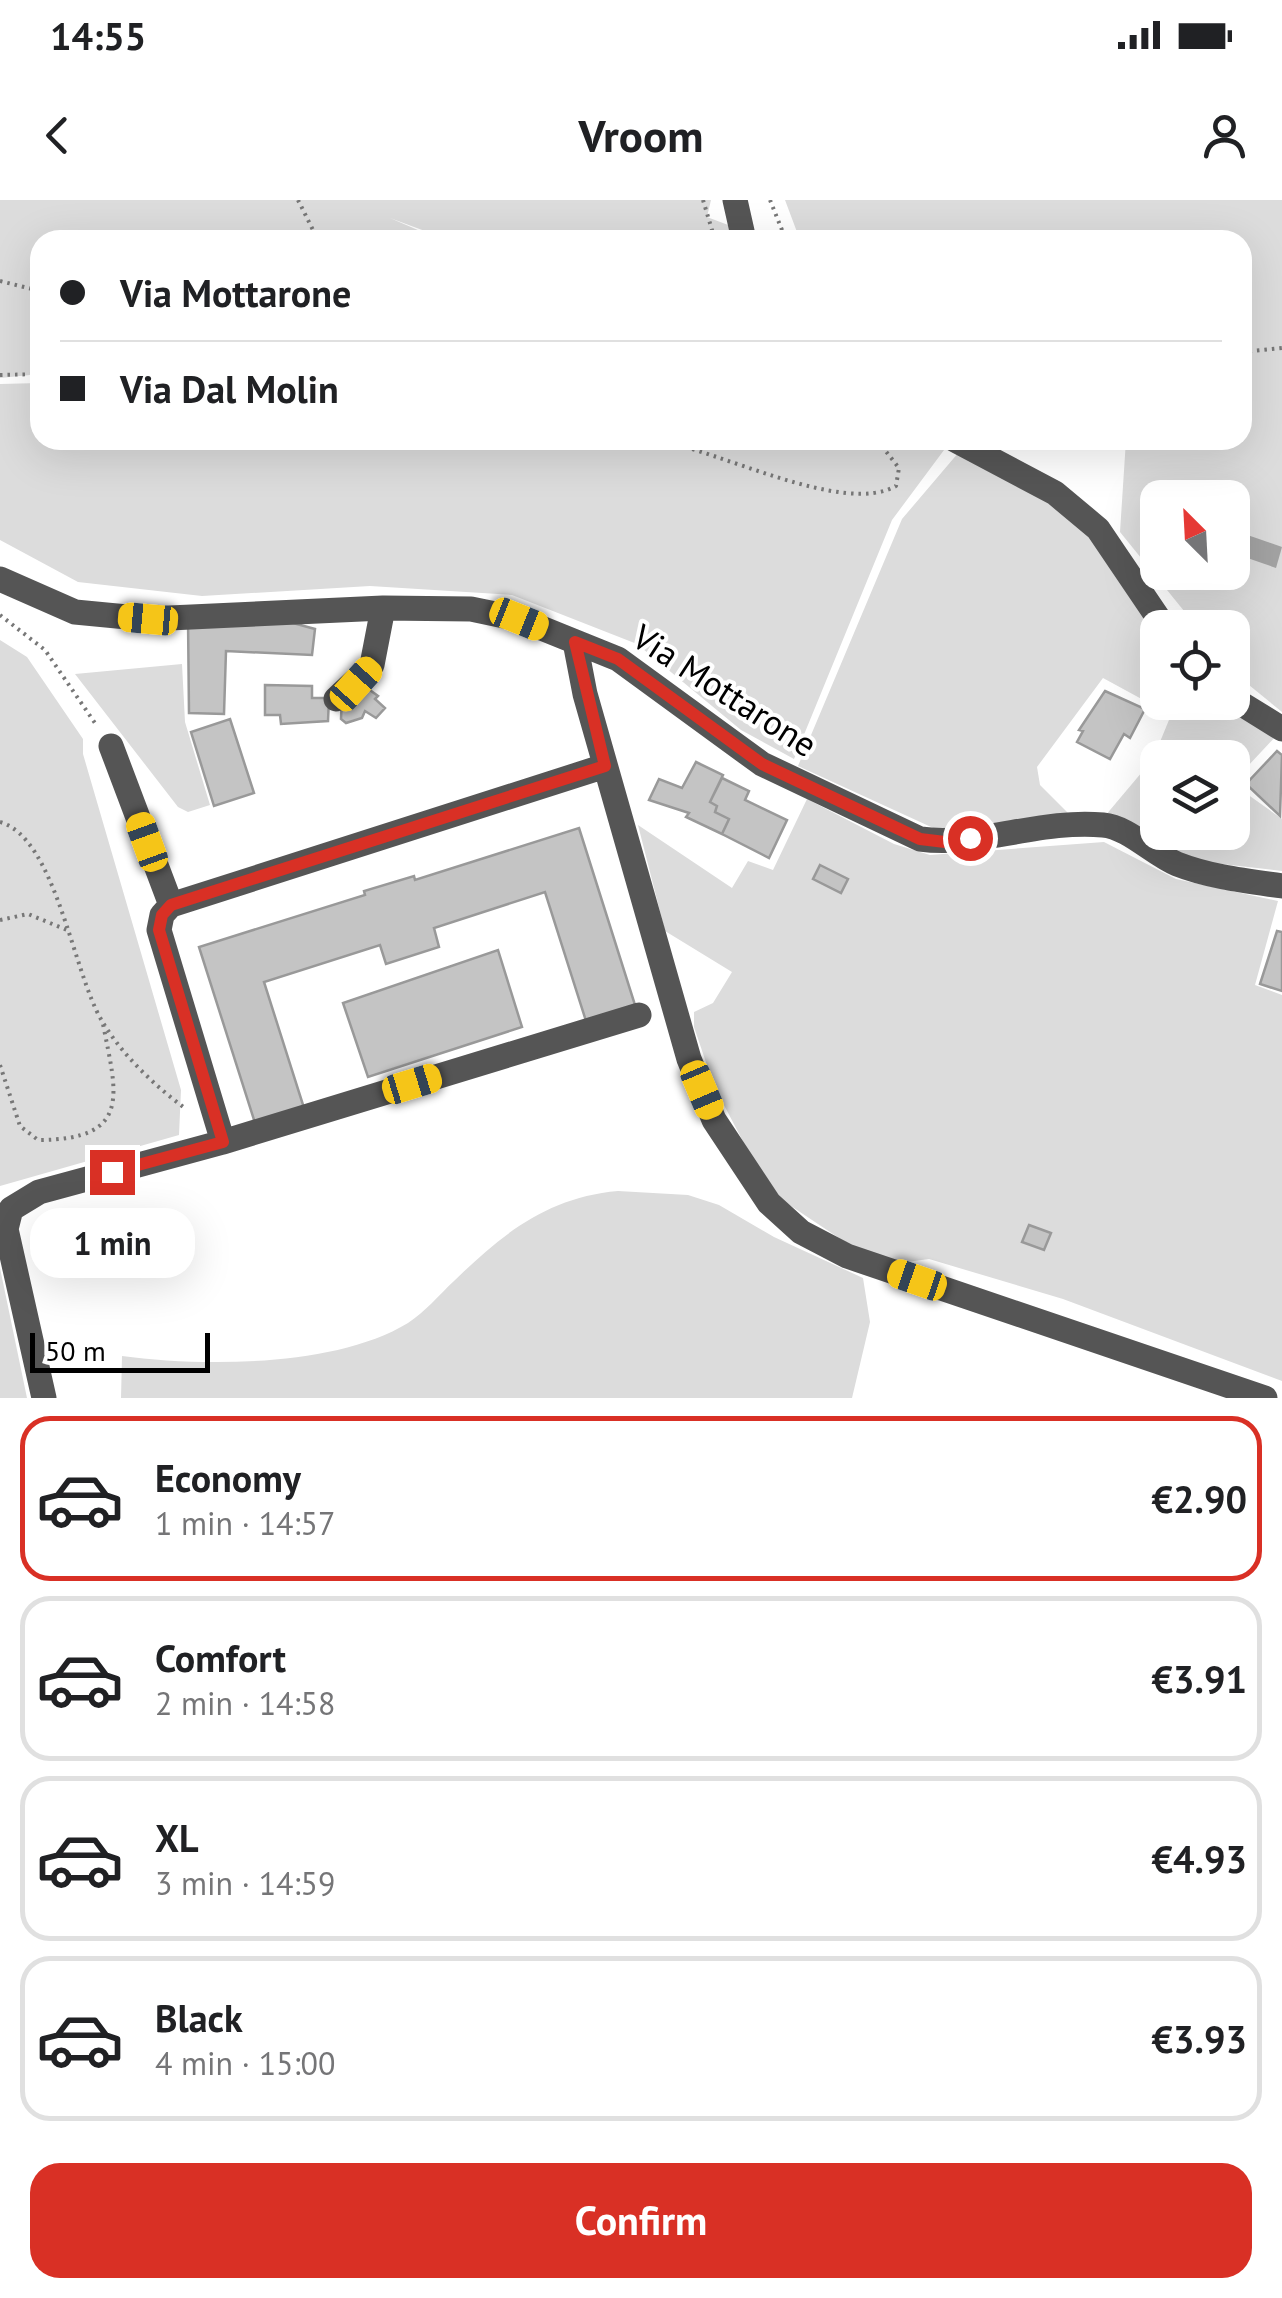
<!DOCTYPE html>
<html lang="en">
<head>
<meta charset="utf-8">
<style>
	body { margin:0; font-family:"PT Sans",sans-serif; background:#f2f2f2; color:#202124; height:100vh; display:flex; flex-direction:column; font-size:38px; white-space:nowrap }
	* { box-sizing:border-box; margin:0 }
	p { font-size:32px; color:#757577 }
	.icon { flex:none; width:55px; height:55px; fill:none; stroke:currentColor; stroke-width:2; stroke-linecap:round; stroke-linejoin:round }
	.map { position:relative; height:1198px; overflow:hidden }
	.side { display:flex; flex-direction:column; background:#fff; flex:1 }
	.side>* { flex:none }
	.hud { position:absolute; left:30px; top:30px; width:1222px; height:220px; border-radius:30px; box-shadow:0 10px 40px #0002; display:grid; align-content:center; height:220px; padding:0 30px; background:#fff }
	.needle { width:65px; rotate:336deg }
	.buttons { position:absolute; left:1140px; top:280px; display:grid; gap:20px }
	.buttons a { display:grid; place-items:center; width:110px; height:110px; border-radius:20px; background:#fff; box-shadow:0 10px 40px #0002; font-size:50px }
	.scale { position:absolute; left:30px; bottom:25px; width:180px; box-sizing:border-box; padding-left:10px; border:5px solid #000; border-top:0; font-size:28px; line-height:35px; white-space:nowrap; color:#000; -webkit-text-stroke:8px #fff; paint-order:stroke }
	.end { position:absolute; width:45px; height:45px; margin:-22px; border:12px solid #d93025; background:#fff; box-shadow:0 0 0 5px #fff }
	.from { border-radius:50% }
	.bubble { position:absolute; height:70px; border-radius:30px; background:#fff; box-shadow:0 10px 40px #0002; font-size:32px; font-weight:600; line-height:70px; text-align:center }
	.car { position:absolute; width:30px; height:60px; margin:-30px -15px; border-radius:12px; box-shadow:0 0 8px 2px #0007; background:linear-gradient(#f5c518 24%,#345 0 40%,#f5c518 0 76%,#345 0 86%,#f5c518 0) }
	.hud b { display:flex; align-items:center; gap:35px; height:95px; font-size:38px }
	.hud b+b { border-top:2px solid #e0e0e0 }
	.hud i { width:25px; height:25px; background:#202124 }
	ul { padding:18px 0 0; list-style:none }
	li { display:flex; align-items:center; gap:30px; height:165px; margin:0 20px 15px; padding:0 10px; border:5px solid #e0e0e0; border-radius:30px }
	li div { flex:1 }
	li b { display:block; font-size:38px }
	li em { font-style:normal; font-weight:600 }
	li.on { border-color:#d93025 }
	li>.icon { width:90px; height:90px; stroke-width:1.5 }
	.cta { display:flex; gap:20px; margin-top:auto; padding:20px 30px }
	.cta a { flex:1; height:115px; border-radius:30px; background:#d93025; color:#fff; font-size:40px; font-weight:600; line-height:115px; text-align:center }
	.status { display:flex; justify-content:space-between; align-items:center; height:70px; padding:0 50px; background:#fff; direction:ltr }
	.status svg { height:28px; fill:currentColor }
	header { display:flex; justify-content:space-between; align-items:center; height:130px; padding:0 30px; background:#fff; font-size:45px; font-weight:600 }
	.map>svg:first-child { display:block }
	.green { fill:#dcdcdc; fill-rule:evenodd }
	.water { fill:#a3a3a3 }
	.building { fill:#c4c4c4; stroke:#999; stroke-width:2.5 }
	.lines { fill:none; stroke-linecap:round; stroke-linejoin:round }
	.path { stroke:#777; stroke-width:4; stroke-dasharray:2.5 5; stroke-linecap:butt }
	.minor { stroke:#555; stroke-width:25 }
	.route { stroke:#d93025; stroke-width:12 }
	.labels { text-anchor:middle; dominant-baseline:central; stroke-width:8; stroke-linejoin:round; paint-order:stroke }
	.street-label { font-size:35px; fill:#000; stroke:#fff }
</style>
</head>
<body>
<div class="status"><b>14:55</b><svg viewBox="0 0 49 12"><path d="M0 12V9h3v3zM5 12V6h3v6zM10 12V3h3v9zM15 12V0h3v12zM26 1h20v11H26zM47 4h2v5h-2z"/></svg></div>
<header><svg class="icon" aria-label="back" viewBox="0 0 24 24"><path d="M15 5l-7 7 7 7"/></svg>Vroom<svg class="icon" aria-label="person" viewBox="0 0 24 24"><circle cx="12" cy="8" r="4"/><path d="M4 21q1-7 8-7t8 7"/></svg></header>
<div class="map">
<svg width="1282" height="1198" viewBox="0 0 1282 1198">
	<rect width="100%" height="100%" fill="#fff"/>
	<path class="green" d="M 0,0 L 711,0 L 707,17 L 768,40 L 449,40 L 390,18 L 441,40 L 40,40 L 40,174 L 0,178 Z
		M 785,0 L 1282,0 L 1282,512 L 1233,472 L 1232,428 L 1197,427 L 1120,332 L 1126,240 L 1242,240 L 1242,40 L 800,40 ZM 1158,298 L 1232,298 L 1232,372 L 1158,372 Z
		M 40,183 L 40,240 L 1040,240 L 947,246 L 892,320 L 794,559 L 741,530 L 637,444 L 512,395 L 370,386 L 202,396 L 78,382 L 0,340 L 0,184 Z
		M 959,252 L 1062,309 L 1098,341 L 1157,432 L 1158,502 L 1221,503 L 1276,536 L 1233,582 L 1232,558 L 1158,558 L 1158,632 L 1232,632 L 1233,584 L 1282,619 L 1282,671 L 1179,659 L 1105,616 L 1153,559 L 1171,515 L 1103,478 L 1037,567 L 1040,585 L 1072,617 L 942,632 L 798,566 L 902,319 Z
		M 0,440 L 27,457 L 83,539 L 83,554 L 181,890 L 179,935 L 0,986 Z
		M 182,464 L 185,522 L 210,605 L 188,612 L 178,607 L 75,474 Z
		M 807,599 L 894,644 L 930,655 L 1104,642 L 1176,679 L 1278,701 L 1255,785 L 1282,795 L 1282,1181 L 1063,1099 L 929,1059 L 899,1063 L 848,1044 L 782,1000 L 747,949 L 714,886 L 694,827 L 694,812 L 713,803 L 732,772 L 665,731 L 638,625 L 732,688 L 748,661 L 773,670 Z
		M 618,991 L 688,995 L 719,1005 L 774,1037 L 863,1078 L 870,1122 L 852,1198 L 121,1198 L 122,1156 C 204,1167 336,1167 408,1123 C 425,1112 439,1095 454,1081 C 502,1034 548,997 618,991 Z
		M 0,1068 L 27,1198 L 0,1198 Z"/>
	<path class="water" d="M 1233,330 L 1282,347 L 1276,368 L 1233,353 Z"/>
	<path class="building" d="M 188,419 L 293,423 L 315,429 L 312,455 L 226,451 L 224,514 L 189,513 Z
		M 360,483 L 378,496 L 375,499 L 385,508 L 376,518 L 365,511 L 362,518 L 346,523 L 341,519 L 342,497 Z
		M 265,485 L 312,486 L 312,498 L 329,498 L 328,521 L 281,524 L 280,515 L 265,515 Z
		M 1105,491 L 1145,509 L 1130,538 L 1124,534 L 1110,559 L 1077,542 L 1083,531 L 1079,530 Z
		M 230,519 L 254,593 L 214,606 L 191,532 Z
		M 1277,551 L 1282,555 L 1280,616 L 1246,584 Z
		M 696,562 L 723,575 L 710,602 L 717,606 L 715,612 L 729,619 L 722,634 L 686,617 L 689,613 L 649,600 L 659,579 L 682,588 Z
		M 722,578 L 749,591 L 745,600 L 787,620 L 769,658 L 722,634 L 729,619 L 715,612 L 717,606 L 710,602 Z
		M 579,628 L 635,805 L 586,821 L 545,692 L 434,728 L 439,747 L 386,764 L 380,745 L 264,782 L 304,908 L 255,923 L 199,747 L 365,695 L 364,691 L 414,676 L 415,680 Z
		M 820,665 L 848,679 L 841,693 L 813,679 Z
		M 1277,731 L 1282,732 L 1282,791 L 1260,784 Z
		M 498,750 L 522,827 L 368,877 L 343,803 Z
		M 1029,1025 L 1051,1033 L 1044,1050 L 1022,1042 Z"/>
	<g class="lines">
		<path class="path" d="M 298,0 L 318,40
			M 703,0 L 715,40
			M 770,0 L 786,40
			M 0,81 L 40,91
			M 1242,152 L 1282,148
			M 0,175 L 40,174
			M 656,240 C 719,250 843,316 896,286 L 899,268 L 877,240
			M 0,415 L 45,450 L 97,526
			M 0,622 C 56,638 73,773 102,821 C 122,855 155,886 186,909
			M 0,720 L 28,714 L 67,730
			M 0,865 L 20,926 L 38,940 C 134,940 116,892 103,824"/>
		<path class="minor" d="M 735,0 L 744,40
			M 955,240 L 1055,293 L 1098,329 L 1165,428
			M 0,379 L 75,412 L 148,419 L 383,408 L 471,409 L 519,419 L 618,459 L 762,564 L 920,639 C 980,647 1041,619 1103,625 C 1128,627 1153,654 1177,664 C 1210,677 1247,681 1282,686
			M 575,442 L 585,494 L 689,859 L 714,920 L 769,1003 L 801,1032 L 847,1056 L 1265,1198
			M 1232,498 L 1282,529
			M 336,499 L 372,465 L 383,408
			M 111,546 L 171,705
			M 223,942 L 159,730 L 162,715 L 171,705 L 605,566
			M 44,1198 L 6,1029 L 11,1009 L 39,992 L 223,942 L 639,815"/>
	</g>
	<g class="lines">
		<path class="route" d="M 112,972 L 223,942 L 159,730 L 162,715 L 171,705 L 605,566 L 575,442 L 618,459 L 762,564 L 920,639 L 945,642 L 970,638"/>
	</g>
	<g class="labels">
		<g class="street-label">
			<text transform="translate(725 490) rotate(33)">Via Mottarone</text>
		</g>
	</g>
</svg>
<div class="buttons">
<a><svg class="needle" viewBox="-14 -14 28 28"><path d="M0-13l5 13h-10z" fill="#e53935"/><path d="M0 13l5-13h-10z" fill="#757577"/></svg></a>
<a><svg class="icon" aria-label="locate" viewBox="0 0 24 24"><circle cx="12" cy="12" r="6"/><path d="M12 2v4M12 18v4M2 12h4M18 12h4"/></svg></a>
<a><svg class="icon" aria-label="layers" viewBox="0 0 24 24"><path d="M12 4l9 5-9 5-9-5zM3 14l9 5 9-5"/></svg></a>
</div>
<div class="scale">50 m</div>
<i class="end from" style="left:970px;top:638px"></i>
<i class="end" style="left:112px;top:972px"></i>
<div class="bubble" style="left:30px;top:1008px;width:165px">1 min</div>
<i class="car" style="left:148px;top:419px;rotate:275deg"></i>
<i class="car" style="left:519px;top:419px;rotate:112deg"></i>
<i class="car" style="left:356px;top:484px;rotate:42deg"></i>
<i class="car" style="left:147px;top:642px;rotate:340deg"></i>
<i class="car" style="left:412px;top:884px;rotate:73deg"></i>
<i class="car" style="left:702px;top:890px;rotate:157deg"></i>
<i class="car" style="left:917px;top:1080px;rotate:289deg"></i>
<div class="hud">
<b><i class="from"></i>Via Mottarone</b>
<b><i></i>Via Dal Molin</b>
</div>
</div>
<section class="side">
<ul>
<li class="on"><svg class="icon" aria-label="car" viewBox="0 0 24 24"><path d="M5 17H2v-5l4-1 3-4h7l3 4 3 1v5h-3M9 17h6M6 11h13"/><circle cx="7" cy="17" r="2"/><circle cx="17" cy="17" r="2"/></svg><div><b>Economy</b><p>1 min · 14:57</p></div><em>€2.90</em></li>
<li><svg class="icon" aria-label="car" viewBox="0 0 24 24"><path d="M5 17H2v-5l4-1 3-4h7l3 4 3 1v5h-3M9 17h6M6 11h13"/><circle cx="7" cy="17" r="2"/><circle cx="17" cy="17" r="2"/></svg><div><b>Comfort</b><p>2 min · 14:58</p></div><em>€3.91</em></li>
<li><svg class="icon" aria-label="car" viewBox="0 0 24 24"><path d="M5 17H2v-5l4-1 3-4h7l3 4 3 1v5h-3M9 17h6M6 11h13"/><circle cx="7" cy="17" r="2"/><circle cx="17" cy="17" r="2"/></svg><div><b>XL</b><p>3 min · 14:59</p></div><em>€4.93</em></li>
<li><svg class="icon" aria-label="car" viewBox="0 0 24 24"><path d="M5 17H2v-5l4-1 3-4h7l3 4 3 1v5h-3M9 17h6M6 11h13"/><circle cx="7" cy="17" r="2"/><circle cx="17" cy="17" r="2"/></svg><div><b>Black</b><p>4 min · 15:00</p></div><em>€3.93</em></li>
</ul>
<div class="cta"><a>Confirm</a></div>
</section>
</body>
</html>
